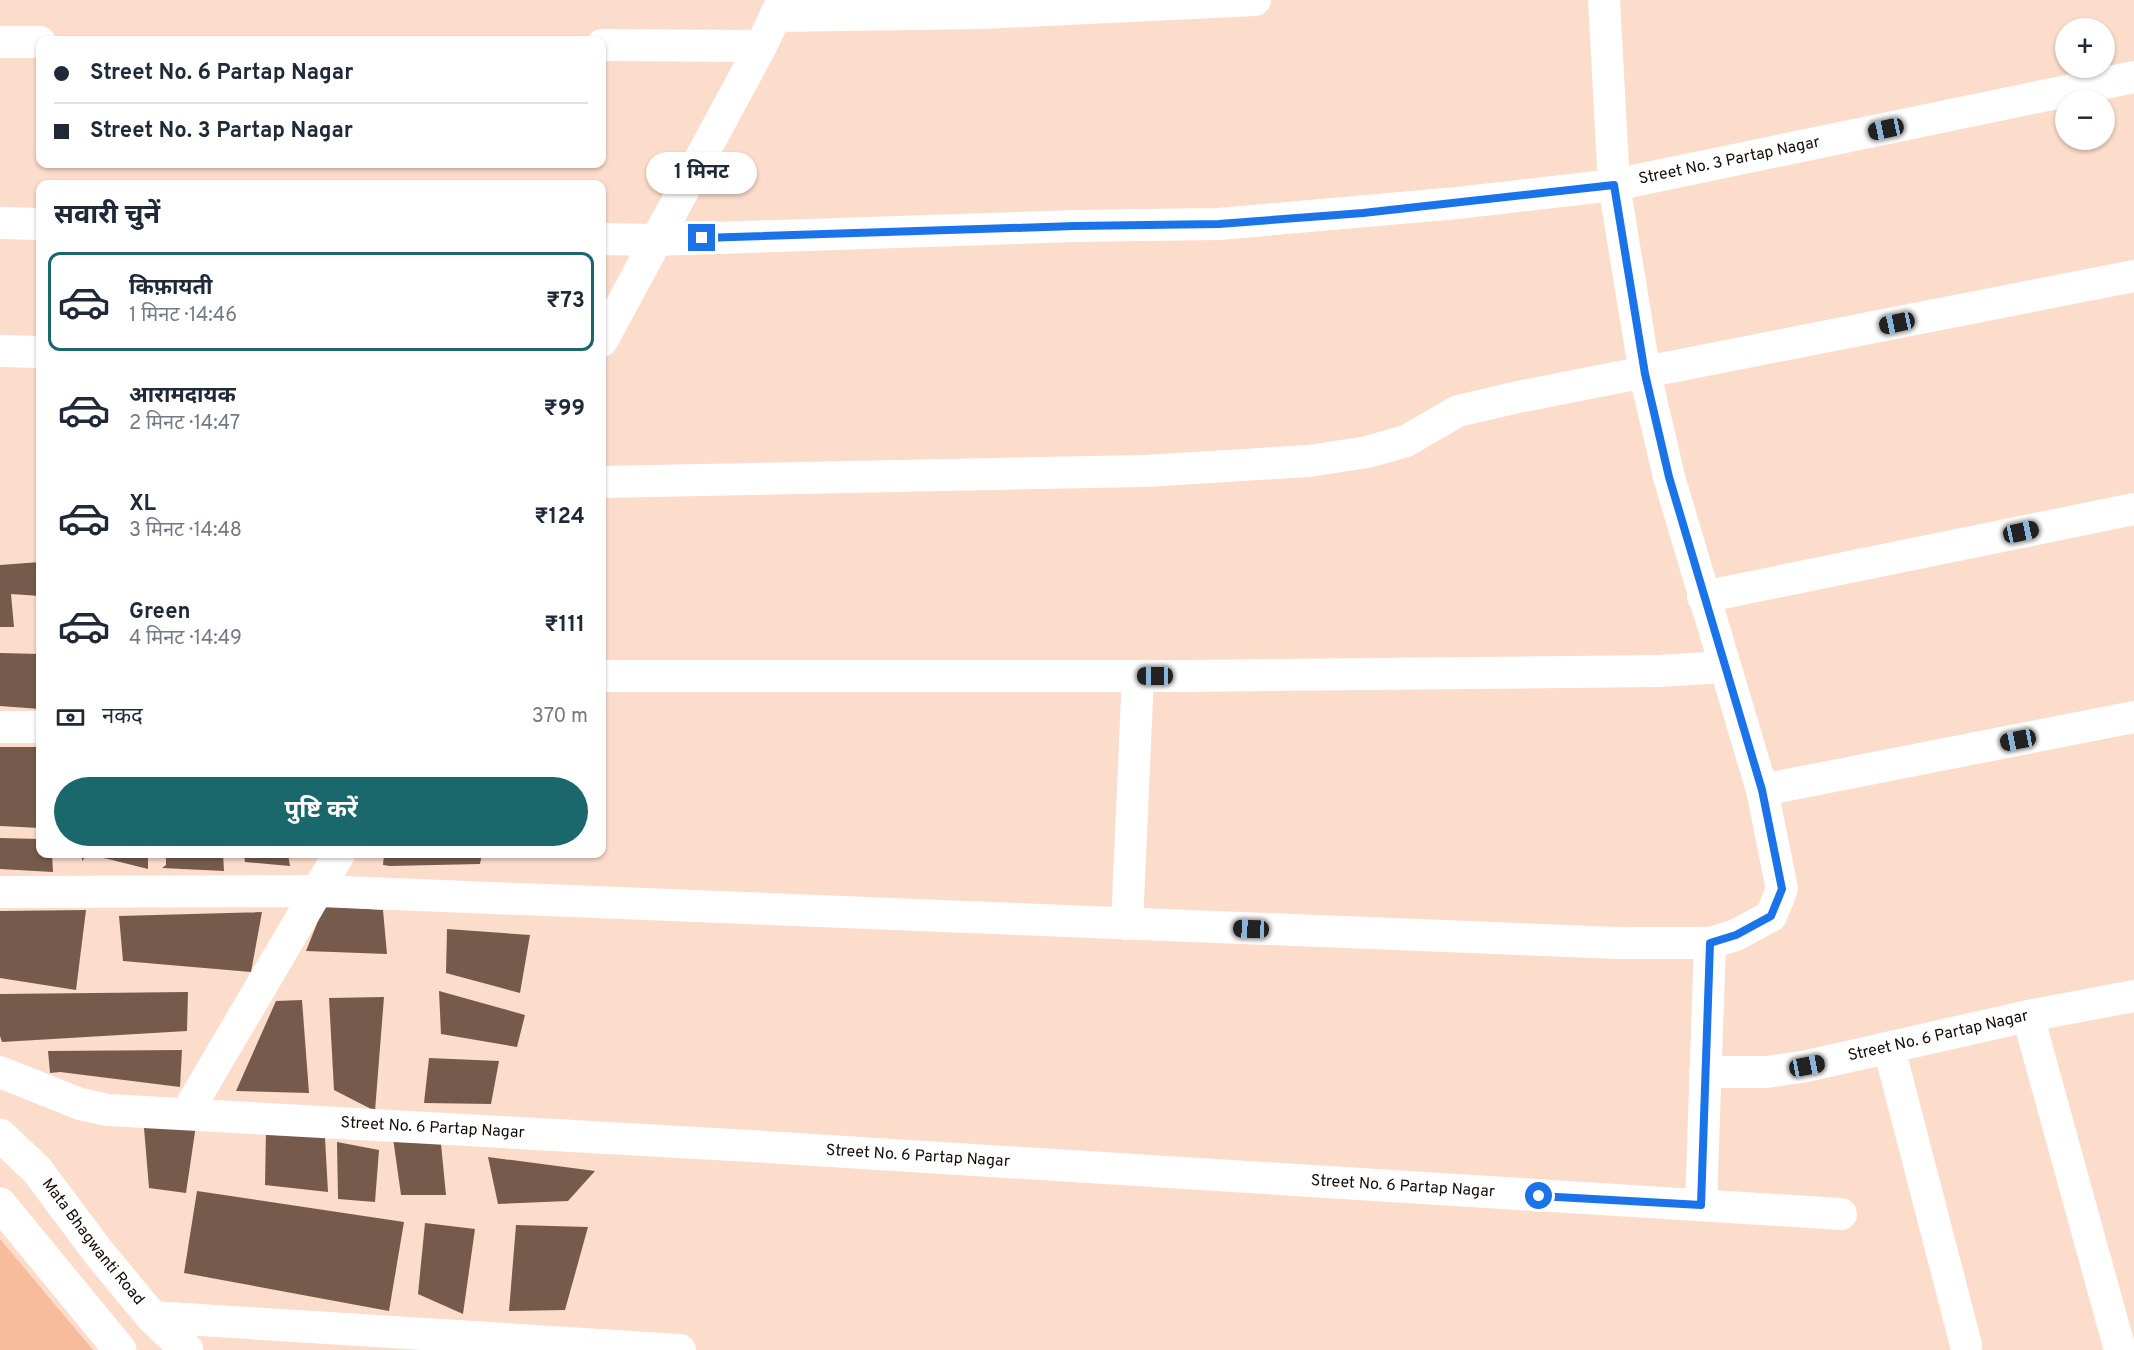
<!DOCTYPE html>
<html lang="hi">
<head>
<meta charset="utf-8">
<style>
	body { margin:0; font-family:Overpass,"Noto Sans Devanagari",sans-serif; background:#f2f2f3; color:#1f2937; height:100vh; display:flex; flex-direction:column; font-size:22px; white-space:nowrap }
	* { box-sizing:border-box; margin:0 }
	p { font-size:20px; color:#747a83 }
	.icon { flex:none; width:33px; height:33px; fill:none; stroke:currentColor; stroke-width:2; stroke-linecap:round; stroke-linejoin:round }
	.map { position:relative; flex:1; overflow:hidden }
	.sheet { position:absolute; left:36px; top:180px; width:570px; height:678px; display:flex; flex-direction:column; background:#fff; border-radius:12px; box-shadow:0 2px 4px #0004 }
	.sheet>* { flex:none }
	.hud { position:absolute; left:36px; top:36px; width:570px; height:132px; border-radius:12px; box-shadow:0 2px 4px #0004; display:grid; align-content:center; height:132px; padding:0 18px; background:#fff }
	.tools { position:absolute; left:2055px; top:18px; display:grid; gap:12px }
	.tools a { display:grid; place-items:center; width:60px; height:60px; border-radius:50%; background:#fff; box-shadow:0 2px 4px #0004; font-size:30px }
	.end { position:absolute; width:27px; height:27px; margin:-14px; border:8px solid #1a73e8; background:#fff; box-shadow:0 0 0 3px #fff }
	.from { border-radius:50% }
	.bubble { position:absolute; height:42px; border-radius:21px; background:#fff; box-shadow:0 2px 4px #0004; font-size:20px; font-weight:700; line-height:42px; text-align:center }
	.car { position:absolute; width:18px; height:36px; margin:-18px -9px; border-radius:8px; box-shadow:0 0 4px 2px #0007; background:linear-gradient(#222 24%,#8ab4d8 0 40%,#222 0 76%,#8ab4d8 0 86%,#222 0) }
	.hud b { display:flex; align-items:center; gap:21px; height:57px; font-size:22px }
	.hud b+b { border-top:2px solid #e0e1e3 }
	.hud i { width:15px; height:15px; background:#1f2937 }
	ul { padding:0; list-style:none }
	li { display:flex; align-items:center; gap:18px; height:99px; margin:0 12px 9px; padding:0 6px; border:3px solid transparent; border-radius:12px }
	li div { flex:1 }
	li b { display:block; font-size:22px }
	li em { font-style:normal; font-weight:700 }
	li.current { border-color:#1a676c }
	li>.icon { width:54px; height:54px; stroke-width:1.5 }
	h2 { padding:0 18px; font-size:27px; line-height:72px }
	.pay { display:flex; align-items:center; gap:15px; height:66px; padding:0 18px; font-size:22px }
	.pay p { margin-inline-start:auto }
	.primary-button { display:flex; gap:12px; margin-top:auto; padding:12px 18px }
	.primary-button a { flex:1; height:69px; border-radius:36px; background:#1a676c; color:#fff; font-size:24px; font-weight:700; line-height:69px; text-align:center }
	.map>svg:first-child { display:block }
	.green { fill:#f6bc9b }
	.building { fill:#765b4c }
	.lines { fill:none; stroke-linecap:round; stroke-linejoin:round }
	.street { stroke:#fff; stroke-width:32 }
	.secondary { stroke:#fff; stroke-width:33 }
	.route { stroke:#1a73e8; stroke-width:8 }
	.labels { text-anchor:middle; dominant-baseline:central; stroke-width:4.5; stroke-linejoin:round; paint-order:stroke }
	.street-label { font-size:16px; fill:#160c07; stroke:#fff }
</style>
</head>
<body>
<div class="map">
<svg width="2134" height="1350" viewBox="0 0 2134 1350">
	<rect width="100%" height="100%" fill="#fcdccb"/>
	<path class="green" d="M 0,1239 L 93,1350 L 0,1350 Z"/>
	<path class="building" d="M 40,562 L 40,596 L 11,594 L 14,627 L 0,627 L 0,565 Z
		M 0,653 L 40,654 L 40,709 L 0,706 Z
		M 0,747 L 40,747 L 40,828 L 0,826 Z
		M 0,838 L 40,839 L 40,854 L 52,854 L 53,872 L 0,869 Z
		M 82,854 L 148,854 L 148,869 L 88,854 L 82,861 Z
		M 166,854 L 223,854 L 224,871 L 162,868 L 166,865 Z
		M 244,854 L 288,854 L 290,866 L 245,862 Z
		M 384,854 L 482,854 L 480,864 L 390,866 L 383,865 Z
		M 324,906 L 383,910 L 387,954 L 306,951 Z
		M 86,910 L 76,990 L 0,978 L 0,911 Z
		M 262,912 L 251,972 L 123,961 L 119,916 Z
		M 447,929 L 530,935 L 520,993 L 446,973 Z
		M 439,991 L 525,1015 L 517,1047 L 441,1034 Z
		M 188,992 L 187,1031 L 2,1042 L 0,1036 L 0,994 Z
		M 384,997 L 375,1111 L 334,1090 L 329,998 Z
		M 302,1000 L 309,1093 L 236,1091 L 276,1001 Z
		M 182,1050 L 180,1087 L 60,1072 L 50,1073 L 48,1051 Z
		M 429,1058 L 499,1061 L 491,1104 L 424,1103 Z
		M 196,1125 L 186,1193 L 149,1188 L 144,1128 Z
		M 266,1129 L 325,1138 L 328,1192 L 265,1185 Z
		M 393,1138 L 441,1144 L 446,1195 L 401,1195 Z
		M 337,1142 L 379,1150 L 375,1202 L 338,1199 Z
		M 488,1157 L 595,1171 L 568,1201 L 498,1204 Z
		M 197,1191 L 404,1222 L 389,1311 L 184,1273 Z
		M 425,1223 L 475,1229 L 463,1314 L 418,1294 Z
		M 516,1225 L 588,1227 L 565,1310 L 509,1311 Z"/>
	<g class="lines">
		<g class="street">
			<path d="M 775,16 L 982,13 L 1255,0"/>
			<path d="M 0,42 L 40,42"/>
			<path d="M 602,45 L 761,46"/>
			<path d="M 0,223 L 40,224"/>
			<path id="s1" d="M 602,239 L 655,240 L 1075,226 L 1219,224 L 1457,203 L 1614,185 L 2134,77"/>
			<path d="M 602,341 L 761,46 L 783,0"/>
			<path d="M 0,351 L 40,352"/>
			<path d="M 602,482 L 1144,471 L 1309,461 L 1367,452 L 1406,441 L 1458,411 L 1518,397 L 2134,276"/>
			<path d="M 1703,597 L 2134,509"/>
			<path d="M 602,676 L 1187,676 L 1660,671 L 1724,667"/>
			<path d="M 0,727 L 40,727"/>
			<path d="M 1762,790 L 2134,717"/>
			<path d="M 0,892 L 319,891 L 1617,943 L 1710,943 L 1736,935 L 1771,916 L 1782,889 L 1762,790 L 1669,477 L 1645,374 L 1614,185 L 1604,0"/>
			<path d="M 1127,924 L 1138,676"/>
			<path d="M 2028,1016 L 2120,1350"/>
			<path d="M 1889,1048 L 1966,1345"/>
			<path id="s2" d="M 0,1072 L 80,1104 L 108,1110 L 751,1146 L 1841,1214"/>
			<path id="s3" d="M 1705,1072 L 1767,1072 L 1807,1066 L 2028,1016 L 2134,996"/>
			<path d="M 186,1114 L 339,854"/>
			<path d="M 1701,1205 L 1710,943"/>
			<path d="M 152,1317 L 680,1350"/>
		</g>
		<g class="secondary">
			<path id="s4" d="M 0,1135 L 37,1170 L 99,1253 L 152,1317 L 187,1350"/>
			<path d="M 0,1204 L 120,1350"/>
		</g>
	</g>
	<g class="lines">
		<path class="route" d="M 702,238 L 1075,226 L 1219,224 L 1363,213 L 1614,185 L 1645,374 L 1669,477 L 1762,790 L 1782,889 L 1771,916 L 1736,935 L 1710,943 L 1701,1205 L 1539,1196"/>
	</g>
	<g class="labels">
		<g class="street-label">
			<text stroke="none"><textPath href="#s1" startOffset="1132">Street No. 3 Partap Nagar</textPath></text>
			<text stroke="none"><textPath href="#s3" startOffset="237">Street No. 6 Partap Nagar</textPath></text>
			<text stroke="none"><textPath href="#s2" startOffset="440">Street No. 6 Partap Nagar</textPath></text>
			<text stroke="none"><textPath href="#s2" startOffset="926">Street No. 6 Partap Nagar</textPath></text>
			<text stroke="none"><textPath href="#s2" startOffset="1412">Street No. 6 Partap Nagar</textPath></text>
			<text stroke="none"><textPath href="#s4" startOffset="142">Mata Bhagwanti Road</textPath></text>
		</g>
	</g>
</svg>
<div class="tools">
<a>+</a>
<a>−</a>
</div>
<i class="end from" style="left:1539px;top:1196px"></i>
<i class="end" style="left:702px;top:238px"></i>
<div class="bubble" style="left:646px;top:152px;width:111px">1 मिनट</div>
<i class="car" style="left:1886px;top:129px;rotate:258deg"></i>
<i class="car" style="left:1897px;top:323px;rotate:258deg"></i>
<i class="car" style="left:2021px;top:532px;rotate:78deg"></i>
<i class="car" style="left:1155px;top:676px;rotate:270deg"></i>
<i class="car" style="left:2018px;top:740px;rotate:259deg"></i>
<i class="car" style="left:1251px;top:929px;rotate:272deg"></i>
<i class="car" style="left:1807px;top:1066px;rotate:79deg"></i>
<div class="hud">
<b><i class="from"></i>Street No. 6 Partap Nagar</b>
<b><i></i>Street No. 3 Partap Nagar</b>
</div>
<section class="sheet">
<h2>सवारी चुनें</h2>
<ul>
<li class="current"><svg class="icon" aria-label="car" viewBox="0 0 24 24"><path d="M5 17H2v-5l4-1 3-4h7l3 4 3 1v5h-3M9 17h6M6 11h13"/><circle cx="7" cy="17" r="2"/><circle cx="17" cy="17" r="2"/></svg><div><b>किफ़ायती</b><p>1 मिनट · 14:46</p></div><em>₹73</em></li>
<li><svg class="icon" aria-label="car" viewBox="0 0 24 24"><path d="M5 17H2v-5l4-1 3-4h7l3 4 3 1v5h-3M9 17h6M6 11h13"/><circle cx="7" cy="17" r="2"/><circle cx="17" cy="17" r="2"/></svg><div><b>आरामदायक</b><p>2 मिनट · 14:47</p></div><em>₹99</em></li>
<li><svg class="icon" aria-label="car" viewBox="0 0 24 24"><path d="M5 17H2v-5l4-1 3-4h7l3 4 3 1v5h-3M9 17h6M6 11h13"/><circle cx="7" cy="17" r="2"/><circle cx="17" cy="17" r="2"/></svg><div><b>XL</b><p>3 मिनट · 14:48</p></div><em>₹124</em></li>
<li><svg class="icon" aria-label="car" viewBox="0 0 24 24"><path d="M5 17H2v-5l4-1 3-4h7l3 4 3 1v5h-3M9 17h6M6 11h13"/><circle cx="7" cy="17" r="2"/><circle cx="17" cy="17" r="2"/></svg><div><b>Green</b><p>4 मिनट · 14:49</p></div><em>₹111</em></li>
</ul>
<div class="pay"><svg class="icon" aria-label="cash" viewBox="0 0 24 24"><path d="M3 7h18v10H3z"/><circle cx="12" cy="12" r="2"/></svg>नकद<p>370 m</p></div>
<div class="primary-button"><a>पुष्टि करें</a></div>
</section>
</div>
</body>
</html>
